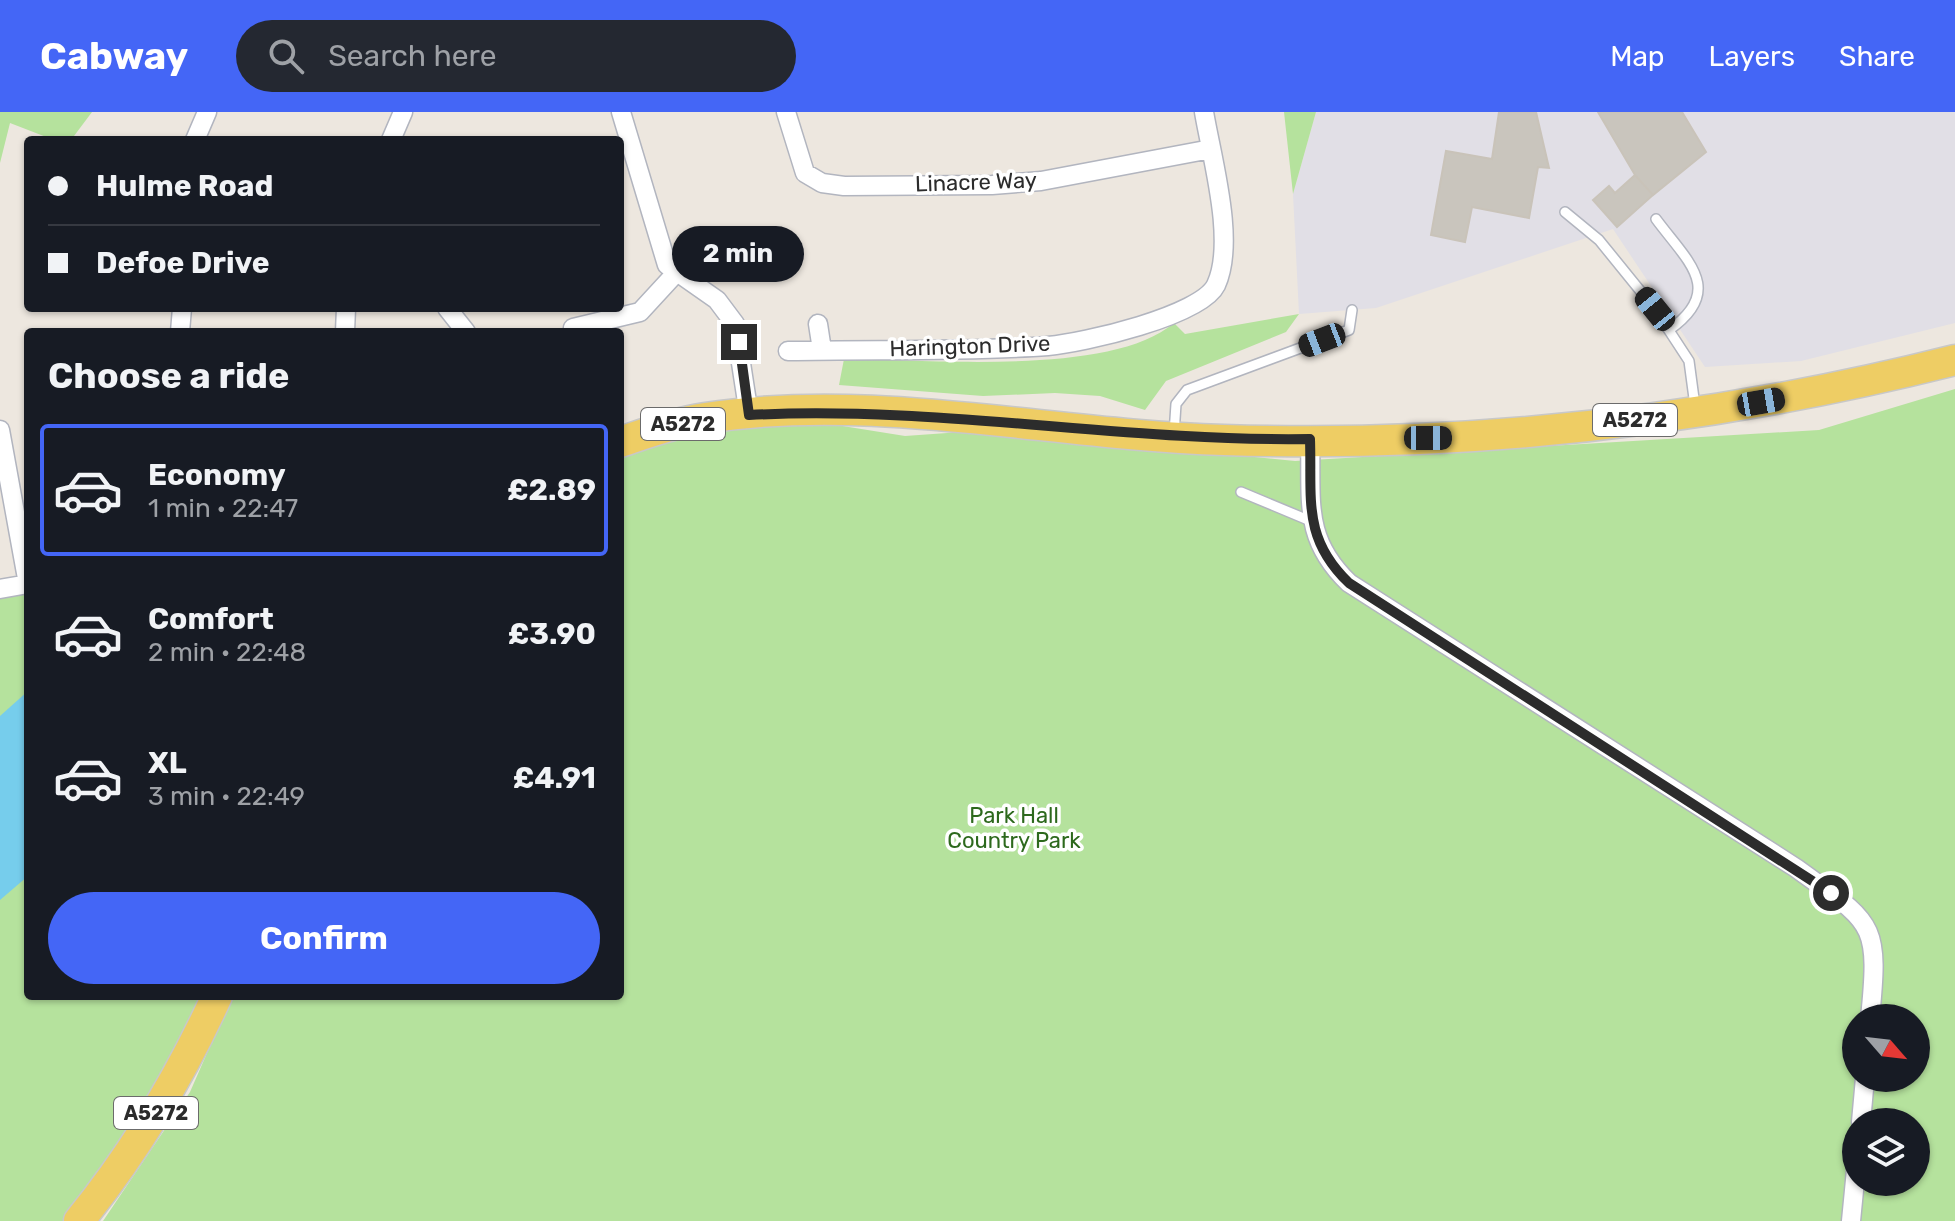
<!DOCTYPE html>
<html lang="en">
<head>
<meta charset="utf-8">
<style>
	body { margin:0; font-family:Rubik,sans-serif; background:#242831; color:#f1f3f6; height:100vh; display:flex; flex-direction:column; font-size:30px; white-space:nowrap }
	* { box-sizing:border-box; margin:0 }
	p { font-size:26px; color:#9ea1a6 }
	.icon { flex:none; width:44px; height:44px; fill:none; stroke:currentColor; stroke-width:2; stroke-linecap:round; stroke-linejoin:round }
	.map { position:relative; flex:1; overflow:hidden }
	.sheet { position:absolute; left:24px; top:216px; width:600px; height:672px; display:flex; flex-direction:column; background:#171b24; border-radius:8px; box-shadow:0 2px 6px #0004 }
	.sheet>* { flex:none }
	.hud { position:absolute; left:24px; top:24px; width:600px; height:176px; border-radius:8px; box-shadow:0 2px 6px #0004; display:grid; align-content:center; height:176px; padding:0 24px; background:#171b24 }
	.needle { width:52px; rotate:118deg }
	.controls { position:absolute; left:1842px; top:892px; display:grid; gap:16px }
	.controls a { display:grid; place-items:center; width:88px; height:88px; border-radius:50%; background:#171b24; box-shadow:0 2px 6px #0004; font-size:40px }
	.end { position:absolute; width:36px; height:36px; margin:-18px; border:10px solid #2c2c2c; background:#fff; box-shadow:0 0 0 4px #fff }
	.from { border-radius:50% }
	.bubble { position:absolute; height:56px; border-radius:28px; background:#171b24; box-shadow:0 2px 6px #0004; font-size:26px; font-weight:700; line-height:56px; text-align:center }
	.car { position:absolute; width:24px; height:48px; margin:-24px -12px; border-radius:10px; box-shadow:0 0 6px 2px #0007; background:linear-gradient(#222 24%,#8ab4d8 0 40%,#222 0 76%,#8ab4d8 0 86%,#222 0) }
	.hud b { display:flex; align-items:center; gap:28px; height:76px; font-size:30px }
	.hud b+b { border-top:2px solid #363941 }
	.hud i { width:20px; height:20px; background:#f1f3f6 }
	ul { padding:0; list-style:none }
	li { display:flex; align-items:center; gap:24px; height:132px; margin:0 16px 12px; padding:0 8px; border:4px solid transparent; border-radius:8px }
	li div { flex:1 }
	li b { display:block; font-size:30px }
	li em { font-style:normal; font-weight:700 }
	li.on { border-color:#4466f6 }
	li>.icon { width:72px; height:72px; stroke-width:1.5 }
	h2 { padding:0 24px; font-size:36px; line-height:96px }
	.action { display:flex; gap:16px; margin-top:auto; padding:16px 24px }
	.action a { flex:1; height:92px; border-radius:48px; background:#4466f6; color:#fff; font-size:32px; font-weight:700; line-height:92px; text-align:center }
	header { display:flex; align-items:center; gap:48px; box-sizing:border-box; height:112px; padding:0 40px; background:#4466f6; color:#fff }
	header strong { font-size:38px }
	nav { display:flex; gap:44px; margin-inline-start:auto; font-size:28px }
	.search { width:560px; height:72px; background:#242831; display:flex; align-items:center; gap:20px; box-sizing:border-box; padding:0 28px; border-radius:44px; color:#9ea1a6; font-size:30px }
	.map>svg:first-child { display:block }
	.industrial { fill:#e1dfe6 }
	.green { fill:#b5e29d; fill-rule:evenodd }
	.water { fill:#76cdec }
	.building { fill:#c9c5bd; stroke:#c9c3b9; stroke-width:2 }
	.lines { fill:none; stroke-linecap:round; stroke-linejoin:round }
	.lane-casing { stroke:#b2b5bf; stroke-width:12 }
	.street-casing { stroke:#b2b5bf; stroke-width:21 }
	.primary-casing { stroke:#c8c8c8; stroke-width:33 }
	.lane { stroke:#fff; stroke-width:9 }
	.street { stroke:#fff; stroke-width:18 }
	.primary { stroke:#eecd64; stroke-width:30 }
	.route { stroke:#2c2c2c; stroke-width:10 }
	.labels { text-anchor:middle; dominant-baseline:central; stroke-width:7; stroke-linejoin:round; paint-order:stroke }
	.shield { fill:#fff; stroke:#6b6b6b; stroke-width:2 }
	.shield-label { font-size:20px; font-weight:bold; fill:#2c2c2c }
	.street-label { font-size:22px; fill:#2c2c2c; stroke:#fff }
	.park-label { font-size:22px; fill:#2d691d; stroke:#fff }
</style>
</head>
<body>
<header>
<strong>Cabway</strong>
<div class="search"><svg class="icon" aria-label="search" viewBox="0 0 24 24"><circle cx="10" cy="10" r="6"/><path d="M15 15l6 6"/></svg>Search here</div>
<nav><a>Map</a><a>Layers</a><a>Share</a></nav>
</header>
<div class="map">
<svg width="1955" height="1109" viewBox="0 0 1955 1109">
	<rect width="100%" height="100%" fill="#ede7df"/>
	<path class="industrial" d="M 1316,0 L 1955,0 L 1955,211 L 1801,249 L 1705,255 L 1613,117 L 1376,196 L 1299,202 L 1293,82 Z"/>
	<path class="green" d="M 0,0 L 92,0 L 71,28 L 54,28 L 10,11 L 0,51 Z
		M 1284,0 L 1316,0 L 1293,82 Z
		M 1299,202 L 1286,220 L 1166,269 L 1145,298 L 1100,284 L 1055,281 L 983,284 L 839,273 L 844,247 C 926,247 1111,265 1174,211 L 1185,222 Z
		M 1955,277 L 1955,1109 L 103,1109 L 190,980 L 232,884 L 620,884 L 620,340 L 672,327 L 760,313 L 830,312 L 905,324 L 989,318 L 1295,349 L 1819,318 ZM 1856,906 L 1916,906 L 1916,966 L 1856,966 ZM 1856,1010 L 1916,1010 L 1916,1070 L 1856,1070 Z
		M 28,472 L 28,884 L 216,884 L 79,1109 L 0,1109 L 0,477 Z"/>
	<path class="water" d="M 28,579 L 28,764 L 0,788 L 0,604 Z"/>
	<path class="building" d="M 1499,0 L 1536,0 L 1549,56 L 1538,55 L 1529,106 L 1472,95 L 1465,130 L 1431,123 L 1446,39 L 1492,47 Z
		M 1598,0 L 1682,0 L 1706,40 L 1653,83 L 1635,63 Z
		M 1635,63 L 1653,83 L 1617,115 L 1593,88 L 1609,74 L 1615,81 Z"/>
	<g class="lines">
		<defs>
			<path id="lane" d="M 1565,100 L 1599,128 L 1655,197 L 1689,249 L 1695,294
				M 1656,107 C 1687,149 1726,178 1669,218
				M 1174,322 L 1176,292 L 1187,278 L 1349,218 L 1352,198
				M 1241,380 L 1313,410"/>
			<path id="street" d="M 621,0 L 667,153 L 717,188 L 735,212 L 749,303
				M 786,0 L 805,61 L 822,71 L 844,74 L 992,73 L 1041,69 L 1211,37
				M 195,28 L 207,0
				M 391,28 L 403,0
				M 447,196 L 466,220
				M 818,212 L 822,238
				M 573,216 L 640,200 L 675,162
				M 180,220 L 182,196
				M 345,220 L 346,196
				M 788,239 C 874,237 962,240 1048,234 C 1083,231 1201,204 1216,173 C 1236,130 1212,47 1204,0
				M 0,318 L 28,472 L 0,477
				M 1310,327 C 1312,388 1302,426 1349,471 L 1796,756 C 1873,812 1880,808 1870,906
				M 1861,1010 L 1865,966
				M 1851,1109 L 1856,1058"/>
			<path id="primary" d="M 620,330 C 647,321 677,310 705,306 C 877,280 1052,323 1224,328 C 1470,336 1717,308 1955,248
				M 79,1109 C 135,1040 180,965 217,884"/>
		</defs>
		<use href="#lane" class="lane-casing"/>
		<use href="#street" class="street-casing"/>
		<use href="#primary" class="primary-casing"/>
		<use href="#lane" class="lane"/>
		<use href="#street" class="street"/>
		<use href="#primary" class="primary"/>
	</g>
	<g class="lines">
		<path class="route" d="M 739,230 L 749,303 C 937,293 1122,330 1310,327 C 1312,387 1302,426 1349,471 L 1831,781"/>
	</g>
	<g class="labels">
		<g class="shield">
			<rect x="1593" y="292" width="84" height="32" rx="6"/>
			<rect x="641" y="296" width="84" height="32" rx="6"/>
			<rect x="114" y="985" width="84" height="32" rx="6"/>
		</g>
		<g class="shield-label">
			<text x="1635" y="308">A5272</text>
			<text x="683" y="312">A5272</text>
			<text x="156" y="1001">A5272</text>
		</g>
		<g class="street-label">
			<text transform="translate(976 70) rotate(-2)">Linacre Way</text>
			<text transform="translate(970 234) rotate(-2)">Harington Drive</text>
		</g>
		<g class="park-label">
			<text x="1014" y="703">Park Hall<tspan x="1014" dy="25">Country Park</tspan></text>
		</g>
	</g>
</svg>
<div class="controls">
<a><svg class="needle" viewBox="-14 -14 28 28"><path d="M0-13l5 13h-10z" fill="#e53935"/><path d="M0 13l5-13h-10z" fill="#9ea1a6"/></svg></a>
<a><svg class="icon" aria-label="layers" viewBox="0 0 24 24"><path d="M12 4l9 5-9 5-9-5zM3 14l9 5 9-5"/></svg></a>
</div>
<i class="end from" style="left:1831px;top:781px"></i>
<i class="end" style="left:739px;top:230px"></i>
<div class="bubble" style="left:672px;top:114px;width:132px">2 min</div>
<i class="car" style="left:1655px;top:197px;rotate:321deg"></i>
<i class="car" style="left:1322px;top:228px;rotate:249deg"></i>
<i class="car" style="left:1761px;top:290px;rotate:80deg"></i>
<i class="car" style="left:1428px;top:326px;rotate:90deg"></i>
<div class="hud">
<b><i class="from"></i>Hulme Road</b>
<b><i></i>Defoe Drive</b>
</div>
<section class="sheet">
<h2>Choose a ride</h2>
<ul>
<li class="on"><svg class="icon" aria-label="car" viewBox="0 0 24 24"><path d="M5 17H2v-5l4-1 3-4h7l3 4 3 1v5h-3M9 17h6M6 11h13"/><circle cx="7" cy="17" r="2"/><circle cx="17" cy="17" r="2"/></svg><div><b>Economy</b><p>1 min · 22:47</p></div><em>£2.89</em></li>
<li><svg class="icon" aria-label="car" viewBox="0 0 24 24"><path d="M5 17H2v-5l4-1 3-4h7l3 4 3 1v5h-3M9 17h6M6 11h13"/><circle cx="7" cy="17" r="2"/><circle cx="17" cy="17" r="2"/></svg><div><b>Comfort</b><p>2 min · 22:48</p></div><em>£3.90</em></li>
<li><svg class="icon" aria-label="car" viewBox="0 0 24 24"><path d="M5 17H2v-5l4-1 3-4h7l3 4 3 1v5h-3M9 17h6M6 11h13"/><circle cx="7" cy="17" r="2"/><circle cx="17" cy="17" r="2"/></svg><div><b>XL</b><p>3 min · 22:49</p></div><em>£4.91</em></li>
</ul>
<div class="action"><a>Confirm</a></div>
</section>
</div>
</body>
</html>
